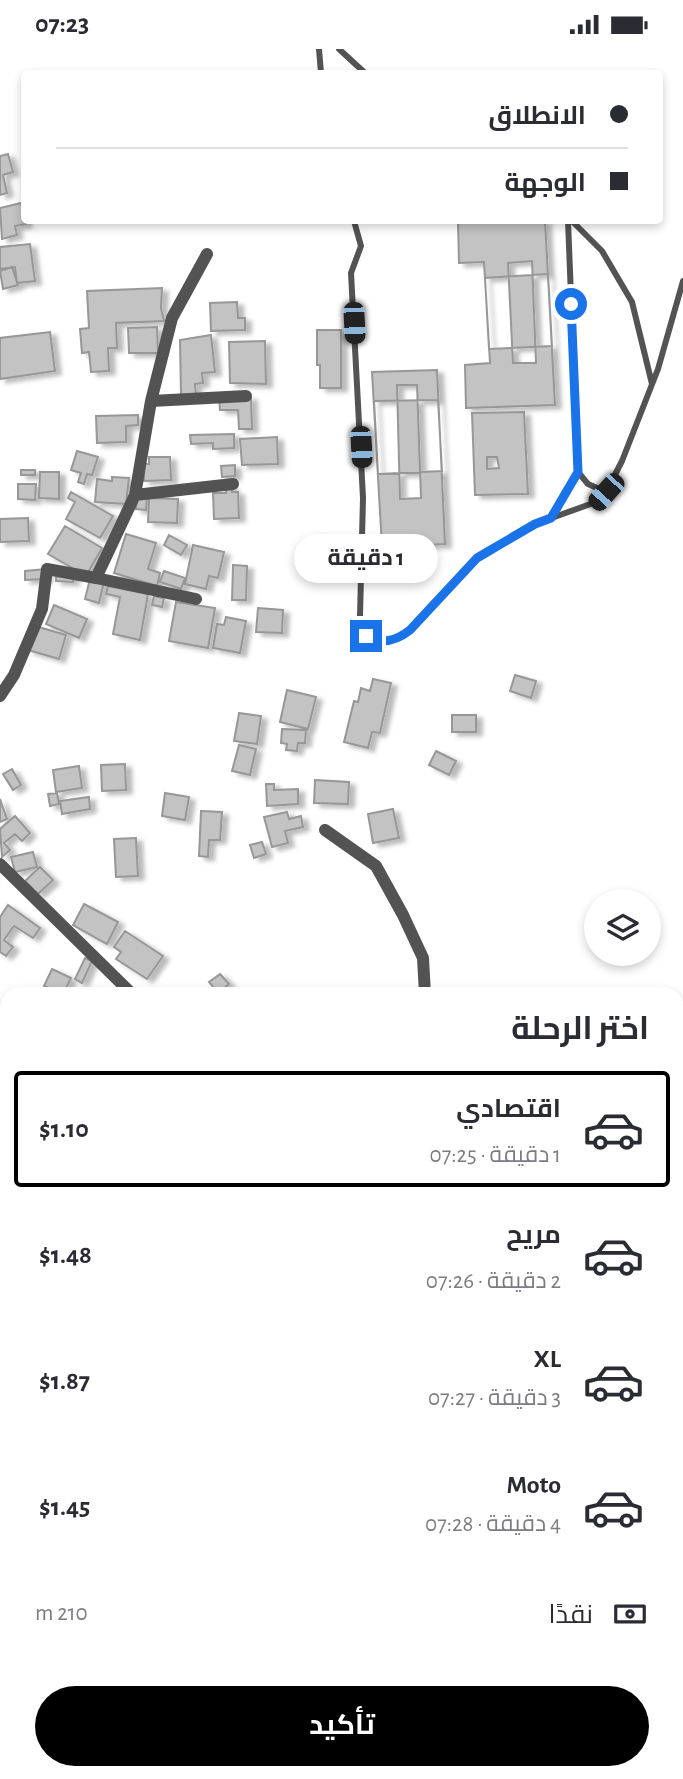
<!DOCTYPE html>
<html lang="ar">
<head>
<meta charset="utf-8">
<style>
	body { margin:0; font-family:"Alegreya Sans",Cairo,sans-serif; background:#f7f7f7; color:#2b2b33; direction:rtl; height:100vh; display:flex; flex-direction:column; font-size:26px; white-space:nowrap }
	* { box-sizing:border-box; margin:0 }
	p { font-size:23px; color:#7c7c81 }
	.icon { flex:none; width:38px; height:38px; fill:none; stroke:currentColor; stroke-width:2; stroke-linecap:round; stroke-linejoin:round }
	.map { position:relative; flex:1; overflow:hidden; direction:ltr }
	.side { position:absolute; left:0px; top:938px; width:684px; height:793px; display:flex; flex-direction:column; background:#fff; border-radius:21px 21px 0 0; box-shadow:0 4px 10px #0003; direction:rtl }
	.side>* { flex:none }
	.top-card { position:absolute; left:21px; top:21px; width:642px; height:154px; border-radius:7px; box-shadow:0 4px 10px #0003; direction:rtl; display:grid; align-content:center; height:154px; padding:0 35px; background:#fff }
	.fabs { position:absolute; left:584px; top:840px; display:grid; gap:14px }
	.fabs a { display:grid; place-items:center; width:77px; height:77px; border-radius:50%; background:#fff; box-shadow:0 4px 10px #0003; font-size:35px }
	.end { position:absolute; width:32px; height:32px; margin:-16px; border:9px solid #1a73e8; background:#fff; box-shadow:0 0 0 4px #fff }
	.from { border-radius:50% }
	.bubble { position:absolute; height:49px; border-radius:24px; background:#fff; box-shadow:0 4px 10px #0003; font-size:23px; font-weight:700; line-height:49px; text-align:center; direction:rtl }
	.car { position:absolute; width:21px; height:42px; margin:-21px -10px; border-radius:9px; box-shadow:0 0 5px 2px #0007; background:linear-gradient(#222 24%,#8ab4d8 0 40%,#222 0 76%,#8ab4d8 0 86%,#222 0) }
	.top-card b { display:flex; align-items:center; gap:24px; height:66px; font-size:26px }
	.top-card b+b { border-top:2px solid #e1e1e2 }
	.top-card i { width:18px; height:18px; background:#2b2b33 }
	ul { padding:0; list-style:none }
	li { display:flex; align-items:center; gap:21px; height:116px; margin:0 14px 10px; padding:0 21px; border:4px solid transparent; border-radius:7px }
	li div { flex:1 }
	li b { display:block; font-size:26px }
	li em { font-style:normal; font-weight:700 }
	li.on { border-color:#000 }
	li>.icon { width:63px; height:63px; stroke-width:1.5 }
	h2 { padding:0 35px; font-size:32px; line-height:84px }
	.pay { display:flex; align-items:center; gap:18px; height:77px; padding:0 35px; font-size:26px }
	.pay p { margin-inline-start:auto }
	.button { display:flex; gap:14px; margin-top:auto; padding:14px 35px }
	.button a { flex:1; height:80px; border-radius:42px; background:#000; color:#fff; font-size:28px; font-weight:700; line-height:80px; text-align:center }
	.status { display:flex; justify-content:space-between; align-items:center; height:49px; padding:0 35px; background:#fff; direction:ltr }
	.status svg { height:19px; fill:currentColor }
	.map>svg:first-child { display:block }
	.building { fill:#c3c3c3; stroke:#979797; stroke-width:2; fill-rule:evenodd; filter:url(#shadow) }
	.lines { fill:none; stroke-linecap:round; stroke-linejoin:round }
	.lane { stroke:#535353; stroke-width:6 }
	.street { stroke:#535353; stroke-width:12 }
	.route { stroke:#1a73e8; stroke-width:9 }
</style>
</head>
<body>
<div class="status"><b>07:23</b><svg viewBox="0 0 49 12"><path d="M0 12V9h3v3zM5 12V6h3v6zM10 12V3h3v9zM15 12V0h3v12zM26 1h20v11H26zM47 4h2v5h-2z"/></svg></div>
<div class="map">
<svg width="683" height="1730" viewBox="0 0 683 1730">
	<defs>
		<filter id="shadow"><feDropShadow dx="6" dy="3.5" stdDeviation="2" flood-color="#0004"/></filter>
	</defs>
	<rect width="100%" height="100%" fill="#fff"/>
	<path class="building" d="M 8,105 L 13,123 L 3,126 L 7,144 L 0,146 L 0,107 Z
		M 21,154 L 26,175 L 15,177 L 17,186 L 2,190 L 0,159 Z
		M 489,172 L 545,172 L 555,356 L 466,359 L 465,316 L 490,314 L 484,213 L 459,214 L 458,173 ZM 532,212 L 536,314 L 513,314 L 508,214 Z
		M 30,195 L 35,232 L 17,234 L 15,218 L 0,220 L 0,198 Z
		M 12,218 L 18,236 L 3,240 L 0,222 Z
		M 548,225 L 552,297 L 489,300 L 485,229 Z
		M 162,239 L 161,259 L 164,272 L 116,274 L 117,299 L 108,299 L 109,322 L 91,323 L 89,303 L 82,304 L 80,280 L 89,279 L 87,242 Z
		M 237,253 L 238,269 L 245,269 L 245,281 L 211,282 L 210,254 Z
		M 157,278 L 158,304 L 129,304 L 128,279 Z
		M 317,281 L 341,281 L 341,339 L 320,339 L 320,316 L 317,316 Z
		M 50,283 L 55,322 L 0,330 L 0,289 Z
		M 211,286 L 215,323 L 202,324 L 203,334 L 195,335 L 196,346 L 181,347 L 180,291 Z
		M 265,292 L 266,335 L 230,334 L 229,293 Z
		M 437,321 L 445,495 L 382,498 L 372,323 ZM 397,336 L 417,336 L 421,449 L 400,450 Z
		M 251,348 L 252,380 L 239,380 L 238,361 L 220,361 L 219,349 Z
		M 438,351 L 442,422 L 378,425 L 374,352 Z
		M 524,363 L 528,445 L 475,446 L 472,364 ZM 487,408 L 497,408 L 499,419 L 487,420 Z
		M 138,366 L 138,376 L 126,377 L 126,393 L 97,394 L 96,367 Z
		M 234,385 L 234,399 L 213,400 L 213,394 L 191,395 L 190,386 Z
		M 277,388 L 278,415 L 242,416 L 240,390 Z
		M 77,402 L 98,408 L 92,426 L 87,425 L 84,435 L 78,433 L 81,424 L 71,421 Z
		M 149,408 L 170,408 L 171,431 L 144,432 L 144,415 L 149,415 Z
		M 235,416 L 235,427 L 222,428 L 221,417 Z
		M 21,421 L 35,421 L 35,426 L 21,426 Z
		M 40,423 L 59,423 L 59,450 L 39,449 Z
		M 112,428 L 129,429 L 126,455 L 95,453 L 97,430 L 112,432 Z
		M 18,435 L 36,435 L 35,451 L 18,450 Z
		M 226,437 L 232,437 L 232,443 L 238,443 L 239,469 L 214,470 L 213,444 L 226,444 Z
		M 71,443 L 113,467 L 100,489 L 66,470 L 75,453 L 68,449 Z
		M 137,446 L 147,447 L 146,461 L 136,460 Z
		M 149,449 L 178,450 L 177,474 L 148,473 Z
		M 28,469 L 29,492 L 0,493 L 0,470 Z
		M 65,477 L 102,499 L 86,527 L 48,505 Z
		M 126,485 L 156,494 L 148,520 L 160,524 L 157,537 L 114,524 Z
		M 169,486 L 187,496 L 181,506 L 164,496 Z
		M 193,496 L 224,503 L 218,529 L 209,527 L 206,540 L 185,535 Z
		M 233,516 L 247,517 L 246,551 L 232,551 Z
		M 46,520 L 46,530 L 25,531 L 25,522 Z
		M 56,521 L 73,521 L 73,533 L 56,532 Z
		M 164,522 L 185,529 L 181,540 L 160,533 Z
		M 90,530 L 104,533 L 99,554 L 85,550 Z
		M 108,537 L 148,545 L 140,591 L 113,585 L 120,548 L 106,545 Z
		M 154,547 L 164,549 L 162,558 L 152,556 Z
		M 176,553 L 215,559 L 208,599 L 169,592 Z
		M 54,556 L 87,570 L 79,589 L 46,575 Z
		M 258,559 L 283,561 L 282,584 L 256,583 Z
		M 226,568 L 246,572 L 240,604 L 213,599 L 217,575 L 224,576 Z
		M 35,577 L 66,586 L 59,610 L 28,601 Z
		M 515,626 L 536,632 L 531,649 L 510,642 Z
		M 373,630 L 391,634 L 380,684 L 372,683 L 368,699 L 344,693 L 354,652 L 358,653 L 361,639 L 370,642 Z
		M 287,641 L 316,648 L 308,680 L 280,673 Z
		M 239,664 L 261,667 L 257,695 L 234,692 Z
		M 452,666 L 476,666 L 476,683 L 452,683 Z
		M 282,680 L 306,681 L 305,694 L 298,694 L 297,702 L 286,701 L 287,695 L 281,694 Z
		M 239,696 L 256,700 L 250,726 L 232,722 Z
		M 436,702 L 456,712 L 449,726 L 429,716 Z
		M 125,715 L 126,741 L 102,742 L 101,716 Z
		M 79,717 L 82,739 L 56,743 L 53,721 Z
		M 12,720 L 21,736 L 13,741 L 3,725 Z
		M 315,731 L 349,733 L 348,755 L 314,754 Z
		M 266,735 L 274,735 L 274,741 L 298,740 L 298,755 L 267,757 Z
		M 57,744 L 59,755 L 50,757 L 48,745 Z
		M 165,744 L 189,748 L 185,771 L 162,767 Z
		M 89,748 L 90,760 L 62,765 L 60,752 Z
		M 0,750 L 7,770 L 0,773 Z
		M 393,760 L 399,789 L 373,794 L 368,765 Z
		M 201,762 L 222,763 L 220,791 L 209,791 L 208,808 L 199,807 Z
		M 287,763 L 289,770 L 301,767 L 303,778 L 285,782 L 288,794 L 272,798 L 264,768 Z
		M 15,767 L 30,784 L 22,792 L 15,785 L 4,794 L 10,801 L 2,808 L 0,780 Z
		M 136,789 L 138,827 L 116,828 L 114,790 Z
		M 262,793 L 266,805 L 254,809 L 250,796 Z
		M 33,803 L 37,818 L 15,823 L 11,808 Z
		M 40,818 L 53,831 L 38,845 L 25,832 Z
		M 84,855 L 118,873 L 107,895 L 73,876 Z
		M 8,856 L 40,879 L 33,889 L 14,877 L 4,891 L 13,898 L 6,907 L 0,903 L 0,868 Z
		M 125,882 L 163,907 L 147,930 L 116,910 L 121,903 L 114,898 Z
		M 85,909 L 92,912 L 82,934 L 75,930 Z
		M 52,920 L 71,929 L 63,945 L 44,937 Z
		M 220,925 L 229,935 L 218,944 L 209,933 Z
		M 93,939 L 109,945 L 91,945 Z
		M 7,950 L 7,977 L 5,981 L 0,978 L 0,961 Z
		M 7,999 L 7,1022 L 0,1019 Z
		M 7,1057 L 7,1076 L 2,1078 L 0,1060 Z
		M 0,1117 L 7,1117 L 7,1141 L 0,1141 Z
		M 3,1147 L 7,1148 L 7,1171 L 0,1169 Z
		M 0,1336 L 6,1336 L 7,1369 L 0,1368 Z
		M 679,1554 L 683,1559 L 683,1581 L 677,1586 L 677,1556 Z
		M 677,1722 L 683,1722 L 683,1730 L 650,1730 L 650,1724 Z
		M 280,1724 L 291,1724 L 293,1730 L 281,1730 Z
		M 291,1724 L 316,1724 L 318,1730 L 293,1730 Z
		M 433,1724 L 467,1724 L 466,1729 Z
		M 499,1724 L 559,1724 L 555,1730 L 496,1730 Z
		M 574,1724 L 592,1724 L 578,1730 Z"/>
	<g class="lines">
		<path class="lane" d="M 319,0 L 321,24
			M 339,0 L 365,24
			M 354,172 L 361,197 L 351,224 L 363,449 L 360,567 C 365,599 388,598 410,581 L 477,509 L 535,475 L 596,453 L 606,443 L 622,412 L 658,320 L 683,232
			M 568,172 L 578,423
			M 572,172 L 602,202 L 632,253 L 652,335
			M 551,469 L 578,423 L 588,435 L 606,443"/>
		<path class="street" d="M 151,352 L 246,347
			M 135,446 L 233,435
			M 96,529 L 196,550
			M 0,647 L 14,626 L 42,560 L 47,520 L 96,529 L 135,446 L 151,352 L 172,269 L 207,205
			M 325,781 L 376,817 L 403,866 L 423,909 L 425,945
			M 0,815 L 132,945
			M 0,1232 L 7,1223
			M 677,1472 L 683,1468
			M 231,1724 L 231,1730
			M 563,1724 L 567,1730
			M 610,1724 L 611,1730"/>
	</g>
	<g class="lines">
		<path class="route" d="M 366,587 C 382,596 396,592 410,581 L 477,509 L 535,475 L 551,469 L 578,423 L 571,255"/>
	</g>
</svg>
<div class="fabs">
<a><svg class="icon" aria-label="layers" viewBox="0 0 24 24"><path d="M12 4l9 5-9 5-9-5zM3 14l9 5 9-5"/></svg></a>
</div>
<i class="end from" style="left:571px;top:255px"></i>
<i class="end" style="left:366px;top:587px"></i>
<div class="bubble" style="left:294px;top:485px;width:144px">1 دقيقة</div>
<i class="car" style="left:354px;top:274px;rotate:177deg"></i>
<i class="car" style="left:361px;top:398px;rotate:177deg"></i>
<i class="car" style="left:606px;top:443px;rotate:222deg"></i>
<div class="top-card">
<b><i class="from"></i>الانطلاق</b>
<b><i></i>الوجهة</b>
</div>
<section class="side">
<h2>اختر الرحلة</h2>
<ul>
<li class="on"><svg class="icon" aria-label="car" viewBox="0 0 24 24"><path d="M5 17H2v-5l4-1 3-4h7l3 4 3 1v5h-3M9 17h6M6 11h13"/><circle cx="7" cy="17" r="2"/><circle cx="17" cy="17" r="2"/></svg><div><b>اقتصادي</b><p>1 دقيقة · 07:25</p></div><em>$1.10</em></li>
<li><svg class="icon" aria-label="car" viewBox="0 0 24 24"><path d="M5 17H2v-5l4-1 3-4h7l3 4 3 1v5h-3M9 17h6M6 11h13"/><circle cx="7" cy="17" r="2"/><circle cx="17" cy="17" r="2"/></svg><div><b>مريح</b><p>2 دقيقة · 07:26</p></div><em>$1.48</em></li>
<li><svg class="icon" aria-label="car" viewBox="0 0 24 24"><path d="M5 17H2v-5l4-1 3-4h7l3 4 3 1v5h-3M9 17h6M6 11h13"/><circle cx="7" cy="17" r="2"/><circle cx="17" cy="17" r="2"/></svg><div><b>XL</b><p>3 دقيقة · 07:27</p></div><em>$1.87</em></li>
<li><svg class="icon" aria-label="car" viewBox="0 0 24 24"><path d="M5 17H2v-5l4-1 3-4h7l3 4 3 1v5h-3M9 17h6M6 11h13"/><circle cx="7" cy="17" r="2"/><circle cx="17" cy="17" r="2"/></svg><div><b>Moto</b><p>4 دقيقة · 07:28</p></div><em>$1.45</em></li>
</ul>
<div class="pay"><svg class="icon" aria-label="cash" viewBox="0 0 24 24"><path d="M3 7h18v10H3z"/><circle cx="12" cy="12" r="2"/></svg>نقدًا<p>210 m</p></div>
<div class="button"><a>تأكيد</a></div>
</section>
</div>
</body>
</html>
